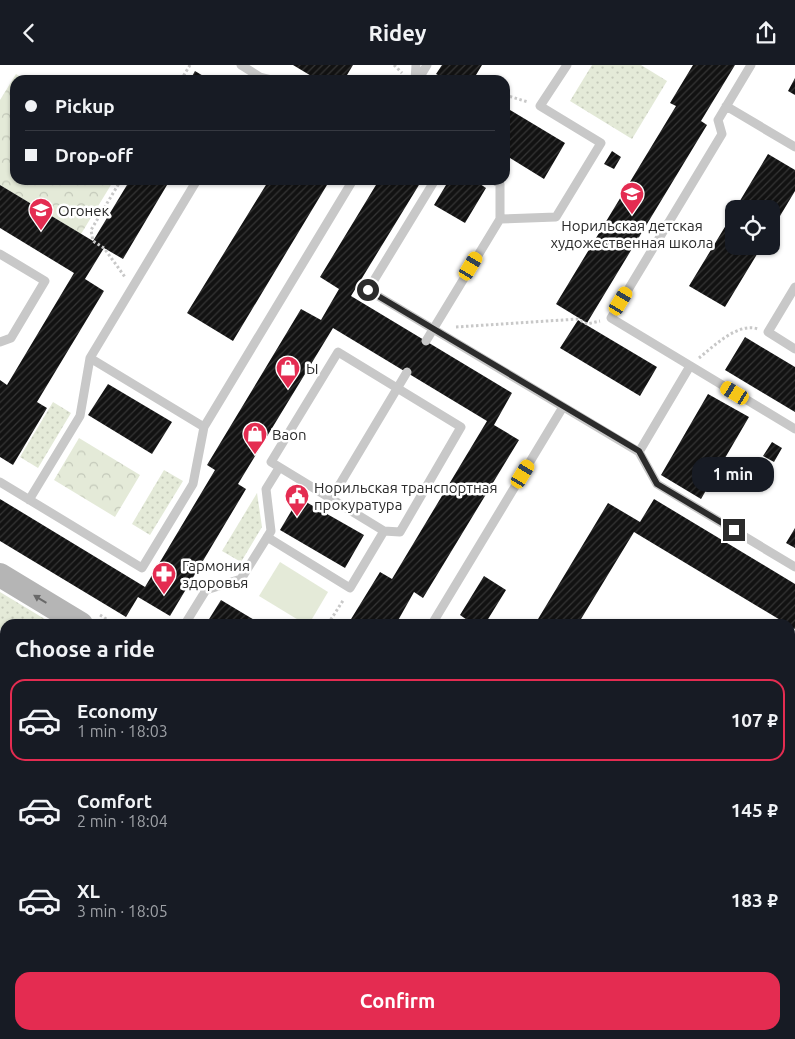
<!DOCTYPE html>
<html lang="en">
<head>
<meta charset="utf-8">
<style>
	body { margin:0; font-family:Ubuntu,sans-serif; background:#242831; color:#f1f3f6; height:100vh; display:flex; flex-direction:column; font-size:19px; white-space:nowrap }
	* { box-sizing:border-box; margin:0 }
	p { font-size:16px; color:#9ea1a6 }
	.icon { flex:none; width:28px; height:28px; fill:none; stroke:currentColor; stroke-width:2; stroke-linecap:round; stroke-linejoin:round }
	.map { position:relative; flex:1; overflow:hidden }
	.details { position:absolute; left:0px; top:554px; width:795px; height:421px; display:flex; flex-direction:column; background:#171b24; border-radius:15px 15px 0 0; box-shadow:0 1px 4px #0004 }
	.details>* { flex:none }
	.guide { position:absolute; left:10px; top:10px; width:500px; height:110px; border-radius:15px; box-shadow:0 1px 4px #0004; display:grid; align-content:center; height:110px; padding:0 15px; background:#171b24 }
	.buttons { position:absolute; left:725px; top:135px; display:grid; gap:10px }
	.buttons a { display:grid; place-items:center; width:55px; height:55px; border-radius:10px; background:#171b24; box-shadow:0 1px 4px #0004; font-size:25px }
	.end { position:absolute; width:22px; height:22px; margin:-11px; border:6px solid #2b2b2b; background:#fff; box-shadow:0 0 0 2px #fff }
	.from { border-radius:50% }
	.bubble { position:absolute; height:35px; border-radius:15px; background:#171b24; box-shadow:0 1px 4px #0004; font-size:16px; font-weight:600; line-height:35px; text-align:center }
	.car { position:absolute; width:15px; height:30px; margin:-15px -8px; border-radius:6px; box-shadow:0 0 4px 1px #0007; background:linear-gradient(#f5c518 24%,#345 0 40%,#f5c518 0 76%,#345 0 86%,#f5c518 0) }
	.guide b { display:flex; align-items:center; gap:18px; height:48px; font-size:19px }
	.guide b+b { border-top:1px solid #363941 }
	.guide i { width:12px; height:12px; background:#f1f3f6 }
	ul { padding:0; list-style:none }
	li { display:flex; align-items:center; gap:15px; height:82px; margin:0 10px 8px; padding:0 5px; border:2px solid transparent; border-radius:15px }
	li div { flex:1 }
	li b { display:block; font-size:19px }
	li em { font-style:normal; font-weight:600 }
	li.selected { border-color:#e42c51 }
	li>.icon { width:45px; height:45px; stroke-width:1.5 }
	h2 { padding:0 15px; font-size:22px; line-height:60px }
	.cta { display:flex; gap:10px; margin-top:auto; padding:10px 15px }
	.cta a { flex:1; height:58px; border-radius:15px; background:#e42c51; color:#fff; font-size:20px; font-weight:600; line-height:58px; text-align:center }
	header { display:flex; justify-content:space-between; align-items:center; height:65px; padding:0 15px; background:#171b24; font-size:22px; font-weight:600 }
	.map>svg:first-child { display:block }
	.grass { fill:url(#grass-dots) }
	.forest { fill:url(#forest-crowns) }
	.pitch { fill:#e4ead8 }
	.building { fill:url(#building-hatch) }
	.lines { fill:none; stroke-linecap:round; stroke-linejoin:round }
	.path { stroke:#c8c8c8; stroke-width:3; stroke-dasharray:2.5 2.5; stroke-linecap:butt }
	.service { stroke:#c8c8c8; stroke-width:9 }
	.secondary { stroke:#b5b5b5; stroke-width:24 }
	.oneway { fill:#696969 }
	.route { stroke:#2b2b2b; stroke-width:6 }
	.labels { text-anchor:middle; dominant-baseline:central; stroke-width:5; stroke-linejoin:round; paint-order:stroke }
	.poi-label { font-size:15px; fill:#2b2b2b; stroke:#fff; text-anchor:start }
</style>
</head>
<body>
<header><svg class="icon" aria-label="back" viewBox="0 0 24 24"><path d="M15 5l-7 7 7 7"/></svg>Ridey<svg class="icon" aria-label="share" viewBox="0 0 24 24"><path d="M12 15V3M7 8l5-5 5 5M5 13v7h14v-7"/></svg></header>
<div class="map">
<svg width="795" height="974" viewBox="0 0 795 974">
	<defs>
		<pattern id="grass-dots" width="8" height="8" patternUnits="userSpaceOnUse" patternTransform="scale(1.25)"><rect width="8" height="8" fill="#e4ead8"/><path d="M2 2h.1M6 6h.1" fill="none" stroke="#c4c9ba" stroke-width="1.8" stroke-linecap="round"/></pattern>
		<pattern id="forest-crowns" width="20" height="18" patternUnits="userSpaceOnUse" patternTransform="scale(1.25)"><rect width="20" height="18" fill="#e4ead8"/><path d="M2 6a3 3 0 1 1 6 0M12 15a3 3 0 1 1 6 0" fill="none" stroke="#c4c9ba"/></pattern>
		<pattern id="building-hatch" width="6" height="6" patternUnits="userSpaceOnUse" patternTransform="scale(1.25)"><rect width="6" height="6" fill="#121212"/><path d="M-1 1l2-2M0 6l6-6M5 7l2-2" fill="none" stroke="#353535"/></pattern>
	</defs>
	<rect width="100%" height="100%" fill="#fff"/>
	<path class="grass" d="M 592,0 L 641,0 L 667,16 L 632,74 L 570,36 Z
		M 53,337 L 71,348 L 38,403 L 20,392 Z
		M 164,405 L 183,416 L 150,470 L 132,459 Z
		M 257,428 L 262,462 L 241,497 L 222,486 Z
		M 0,527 L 53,559 L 5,559 L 5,567 L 0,564 Z
		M 795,765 L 795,817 L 790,825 L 790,773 Z"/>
	<path class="forest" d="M 16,9 L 26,15 L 15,15 L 15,115 L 114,115 L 81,169 L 0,120 L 0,35 Z
		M 79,373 L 140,410 L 115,452 L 54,415 Z"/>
	<path class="pitch" d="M 280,497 L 328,527 L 309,559 L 305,559 L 259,531 Z"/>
	<path class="building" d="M 293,0 L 353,0 L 344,15 L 318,15 Z
		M 442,0 L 482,0 L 473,15 L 447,15 L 436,9 Z
		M 693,0 L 735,0 L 701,56 L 707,60 L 587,258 L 556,239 L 676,41 L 670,38 Z
		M 195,6 L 210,15 L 190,15 Z
		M 795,13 L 795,30 L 788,26 Z
		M 505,42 L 565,78 L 544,114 L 505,90 Z
		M 612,86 L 621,92 L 614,104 L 604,99 Z
		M 768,89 L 795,105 L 795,126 L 771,166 L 771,144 L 735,144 Z
		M 130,115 L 170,115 L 123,194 L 104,183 L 85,214 L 104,226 L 37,337 L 47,343 L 13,400 L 0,392 L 0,315 L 7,320 L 74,208 L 0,163 L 0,120 L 93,176 Z
		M 269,115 L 330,115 L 233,276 L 187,248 Z
		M 379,115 L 422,115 L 351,231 L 512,328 L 494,360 L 519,375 L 423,533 L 414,527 L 396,559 L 348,559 L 380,507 L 392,514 L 487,356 L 333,263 L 238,419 L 246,424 L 170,551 L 138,532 L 126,552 L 0,476 L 0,434 L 145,522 L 215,405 L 207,400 L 301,244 L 321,255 L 339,224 L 320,212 Z
		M 449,115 L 474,115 L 486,123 L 465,158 L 434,140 Z
		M 734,147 L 734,181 L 762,181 L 725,242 L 689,221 Z
		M 578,255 L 657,302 L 640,331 L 560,283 Z
		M 745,272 L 795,302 L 795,347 L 725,305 Z
		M 108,319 L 172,357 L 152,389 L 88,350 Z
		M 708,329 L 749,352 L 701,434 L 661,410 Z
		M 772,377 L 782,383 L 774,397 L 763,391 Z
		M 299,433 L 364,470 L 345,503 L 280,465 Z
		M 654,434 L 795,519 L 795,564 L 790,561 L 790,559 L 787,559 L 634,467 L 578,559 L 535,559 L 608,438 L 640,457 Z
		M 795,463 L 795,483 L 786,478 Z
		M 484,511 L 506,525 L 485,559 L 473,559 L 460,550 Z
		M 221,535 L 261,559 L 206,559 Z
		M 795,615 L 795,685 L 790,693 L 790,623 Z
		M 5,854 L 5,918 L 0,926 L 0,862 Z
		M 795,941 L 795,974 L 775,974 L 777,970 L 790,970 L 790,949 Z
		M 0,951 L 5,954 L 5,970 L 31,970 L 38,974 L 0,974 Z
		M 149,970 L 164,970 L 161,974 L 155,974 Z
		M 519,970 L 588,970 L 594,974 L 526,974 Z"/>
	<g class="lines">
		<path class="path" d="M 394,0 L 402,8
			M 181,15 L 190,0
			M 505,30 L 528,37
			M 121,115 L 91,165 L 93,176 L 104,183 L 125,212
			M 456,262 L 578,254 L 587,259 L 600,256
			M 699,293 C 714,281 738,257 758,264
			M 100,550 L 114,559
			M 328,559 L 344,534
			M 0,651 L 5,654
			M 790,704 L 795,696
			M 790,911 L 795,903
			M 597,970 L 603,974
			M 752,974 L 754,970"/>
		<path class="service" d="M 241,0 L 260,12 L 272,15
			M 751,0 L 718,55 L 722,69 L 611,253 L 795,364
			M 415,15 L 416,0
			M 418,15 L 427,0
			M 726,41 L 795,82
			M 435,115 L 368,225 L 639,387 L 657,419 L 795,502
			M 500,154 L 556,152 L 601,78 L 540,41 L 567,0
			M 0,189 L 45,216 L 11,273 L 0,277
			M 795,222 L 768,267 L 795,284
			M 426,276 L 500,154 L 500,119 L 494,115
			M 90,293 L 204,362
			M 639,387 L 690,301
			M 0,417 L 142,503 L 193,419 L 204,362 L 353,115
			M 331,434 L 407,307
			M 29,435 L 80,351 L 90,293 L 197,115
			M 267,472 L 350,523 L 384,466 L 271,397 L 338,287 L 461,362 L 400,467 L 384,466
			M 185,559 L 206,525 L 241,514 L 271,466 L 266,424 L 279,403
			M 432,559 L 563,342
			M 620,559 L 621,559
			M 790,604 L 795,596
			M 0,629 L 5,621
			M 0,780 L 5,794
			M 0,820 L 5,812
			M 62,970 L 69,974
			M 369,970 L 372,972 L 373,970
			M 486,970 L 492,974
			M 104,974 L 107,970
			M 178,974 L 181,970"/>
		<path class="secondary" d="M 0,510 L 81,559
			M 0,580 L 5,583
			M 790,739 L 795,731
			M 790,859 L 795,850
			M 647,970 L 654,974
			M 723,974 L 726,970"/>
	</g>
	<defs><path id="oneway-solid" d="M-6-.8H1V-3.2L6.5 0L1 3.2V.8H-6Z" transform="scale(1.25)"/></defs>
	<use class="oneway" href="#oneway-solid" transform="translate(40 534) rotate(-149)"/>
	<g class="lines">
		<path class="route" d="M 368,225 L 639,386 L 657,419 L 734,465"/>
	</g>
	<defs>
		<symbol id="school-pin" viewBox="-11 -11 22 30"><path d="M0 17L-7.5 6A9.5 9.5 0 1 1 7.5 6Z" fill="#e42c51" stroke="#fff"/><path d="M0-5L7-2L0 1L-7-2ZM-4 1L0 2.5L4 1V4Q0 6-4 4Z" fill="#fff"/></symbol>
		<symbol id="shop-pin" viewBox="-11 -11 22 30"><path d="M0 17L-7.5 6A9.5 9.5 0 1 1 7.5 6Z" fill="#e42c51" stroke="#fff"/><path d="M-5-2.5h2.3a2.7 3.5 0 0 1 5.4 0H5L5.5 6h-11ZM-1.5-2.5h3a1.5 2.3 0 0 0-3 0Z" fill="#fff"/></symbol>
		<symbol id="civic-pin" viewBox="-11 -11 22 30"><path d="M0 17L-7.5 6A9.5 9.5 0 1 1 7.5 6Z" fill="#e42c51" stroke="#fff"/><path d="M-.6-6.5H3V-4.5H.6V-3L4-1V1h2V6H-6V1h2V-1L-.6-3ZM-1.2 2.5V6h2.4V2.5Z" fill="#fff"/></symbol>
		<symbol id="pharmacy-pin" viewBox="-11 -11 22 30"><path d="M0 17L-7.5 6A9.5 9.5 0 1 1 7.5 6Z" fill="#e42c51" stroke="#fff"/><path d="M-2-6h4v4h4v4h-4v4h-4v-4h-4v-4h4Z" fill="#fff"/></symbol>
	</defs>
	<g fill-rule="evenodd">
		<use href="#school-pin" x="618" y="115" width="28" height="38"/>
		<use href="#school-pin" x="27" y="131" width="28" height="38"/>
		<use href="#shop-pin" x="274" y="289" width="28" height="38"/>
		<use href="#shop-pin" x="241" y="355" width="28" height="38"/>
		<use href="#civic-pin" x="283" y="417" width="28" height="38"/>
		<use href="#pharmacy-pin" x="150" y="495" width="28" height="38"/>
	</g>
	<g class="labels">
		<g class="poi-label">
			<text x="58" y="145">Огонек</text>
			<text x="632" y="160" text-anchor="middle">Норильская детская<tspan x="632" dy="17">художественная школа</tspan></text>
			<text x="306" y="303">Ы</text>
			<text x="272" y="369">Baon</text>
			<text x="314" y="422">Норильская транспортная<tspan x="314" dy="17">прокуратура</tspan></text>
			<text x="182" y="500">Гармония<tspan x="182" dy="17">здоровья</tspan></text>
		</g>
	</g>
</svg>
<div class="buttons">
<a><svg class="icon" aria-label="locate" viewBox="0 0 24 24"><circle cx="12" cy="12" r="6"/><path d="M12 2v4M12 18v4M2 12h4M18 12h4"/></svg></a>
</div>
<i class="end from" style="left:368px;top:225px"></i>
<i class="end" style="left:734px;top:465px"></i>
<div class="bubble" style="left:692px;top:392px;width:82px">1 min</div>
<i class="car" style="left:471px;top:201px;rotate:31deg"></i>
<i class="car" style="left:621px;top:236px;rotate:31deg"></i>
<i class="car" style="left:735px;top:328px;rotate:301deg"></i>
<i class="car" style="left:523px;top:409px;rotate:31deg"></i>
<div class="guide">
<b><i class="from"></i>Pickup</b>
<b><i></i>Drop-off</b>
</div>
<section class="details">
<h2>Choose a ride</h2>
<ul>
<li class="selected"><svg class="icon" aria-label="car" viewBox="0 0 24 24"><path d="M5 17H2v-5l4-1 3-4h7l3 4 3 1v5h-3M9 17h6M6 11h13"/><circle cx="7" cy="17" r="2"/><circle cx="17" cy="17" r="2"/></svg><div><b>Economy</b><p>1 min · 18:03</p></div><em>107 ₽</em></li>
<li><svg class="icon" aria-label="car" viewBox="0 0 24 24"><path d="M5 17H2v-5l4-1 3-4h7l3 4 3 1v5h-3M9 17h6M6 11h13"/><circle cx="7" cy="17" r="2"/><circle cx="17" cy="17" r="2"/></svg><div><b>Comfort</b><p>2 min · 18:04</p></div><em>145 ₽</em></li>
<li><svg class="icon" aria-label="car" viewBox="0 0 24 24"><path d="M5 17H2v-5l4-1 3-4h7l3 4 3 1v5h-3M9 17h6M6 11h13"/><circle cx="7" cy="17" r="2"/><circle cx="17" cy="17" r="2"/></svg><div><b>XL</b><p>3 min · 18:05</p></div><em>183 ₽</em></li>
</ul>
<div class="cta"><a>Confirm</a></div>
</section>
</div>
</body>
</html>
